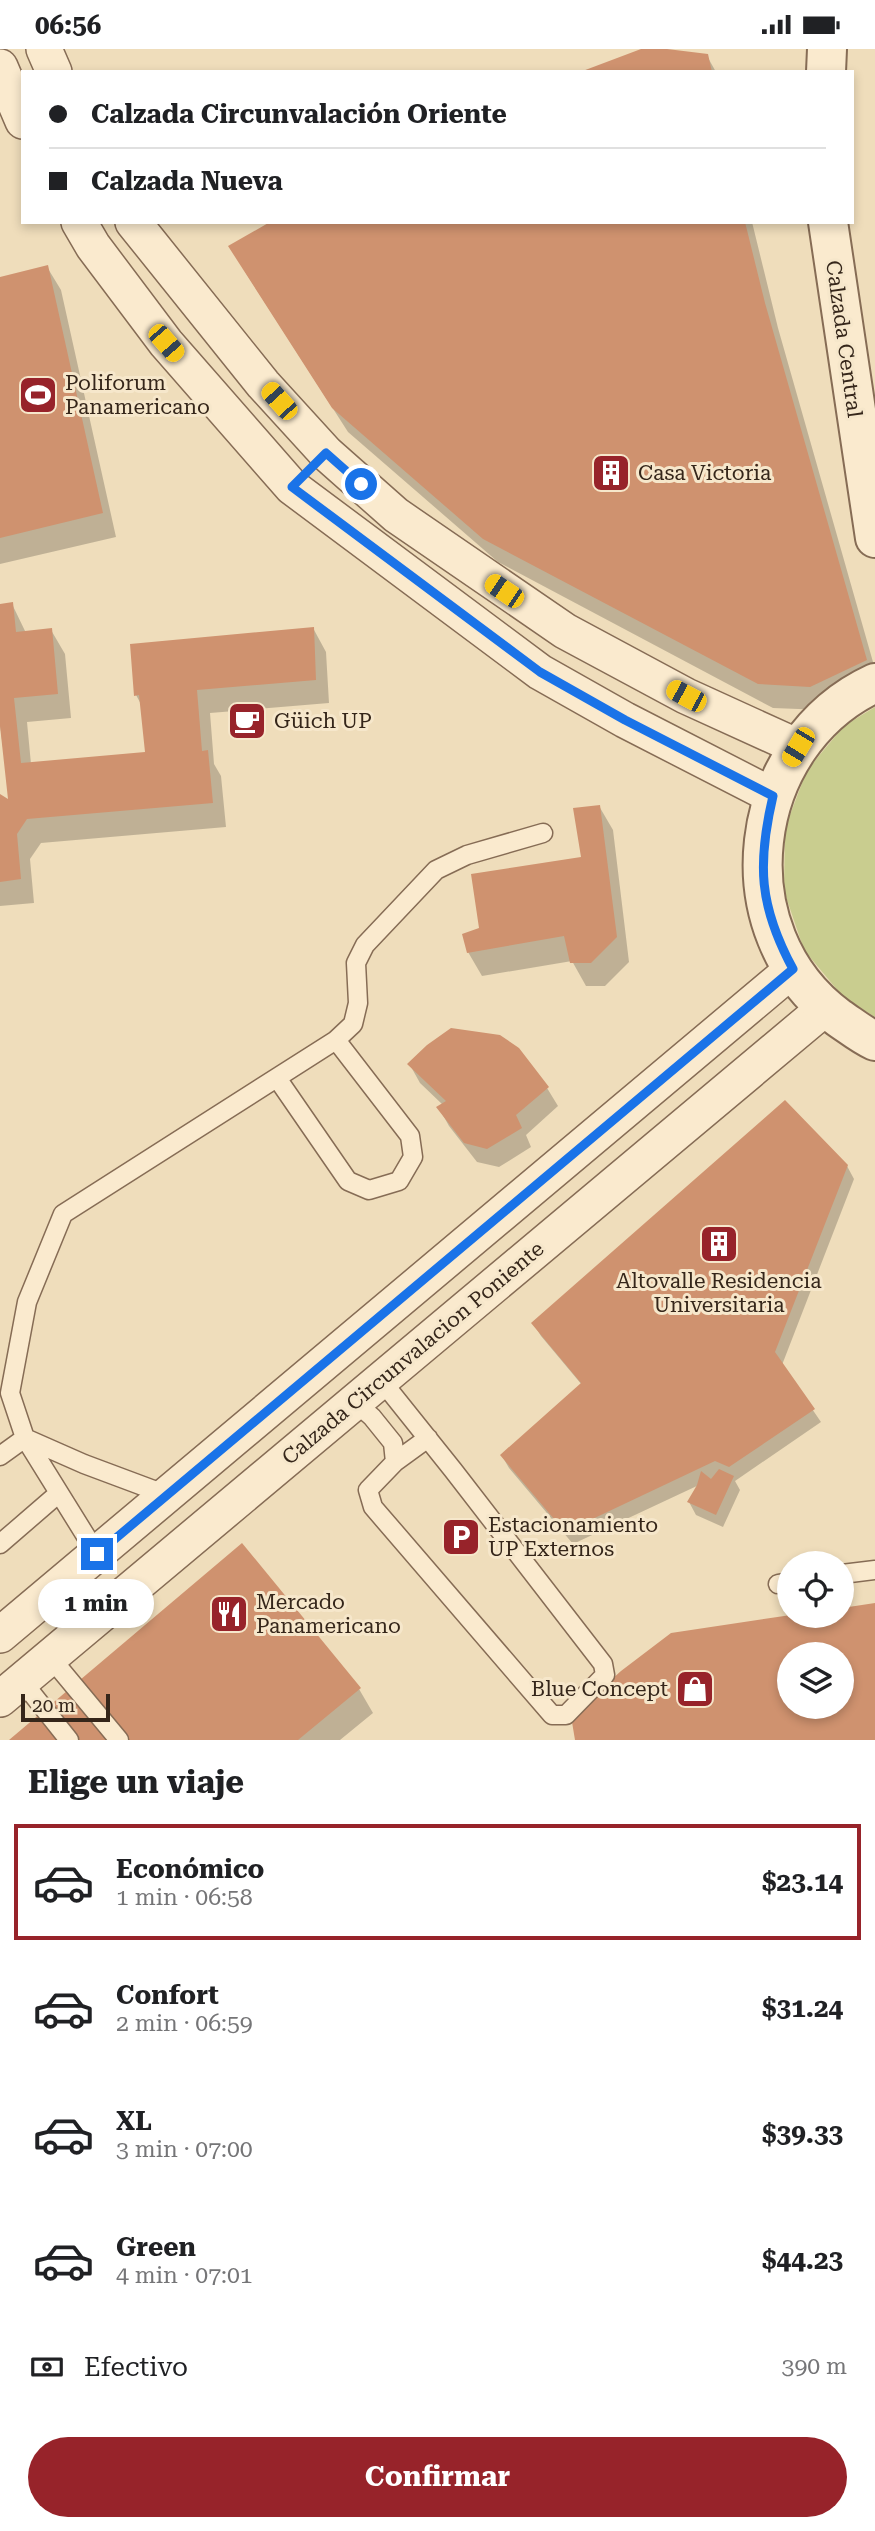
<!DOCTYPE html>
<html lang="es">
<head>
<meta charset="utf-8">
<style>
	body { margin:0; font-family:"Roboto Serif",serif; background:#f2f2f2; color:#202124; height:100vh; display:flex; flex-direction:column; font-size:26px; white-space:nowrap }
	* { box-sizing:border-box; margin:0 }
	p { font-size:23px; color:#757577 }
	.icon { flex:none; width:38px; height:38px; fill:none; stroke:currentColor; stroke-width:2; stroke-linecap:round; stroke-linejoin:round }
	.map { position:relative; height:1691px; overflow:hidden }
	.details { display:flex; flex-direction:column; background:#fff; flex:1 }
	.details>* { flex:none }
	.guide { position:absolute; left:21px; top:21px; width:833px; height:154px; border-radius:0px; box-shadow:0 4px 10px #0003; display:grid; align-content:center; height:154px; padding:0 28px; background:#fff }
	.buttons { position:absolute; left:777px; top:1502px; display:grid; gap:14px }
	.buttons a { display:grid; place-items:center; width:77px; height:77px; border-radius:50%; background:#fff; box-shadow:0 4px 10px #0003; font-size:35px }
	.scale { position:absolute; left:21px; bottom:18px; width:89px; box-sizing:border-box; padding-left:7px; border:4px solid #35261a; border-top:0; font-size:19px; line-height:24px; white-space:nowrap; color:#35261a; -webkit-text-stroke:5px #f6e7cb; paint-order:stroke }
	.end { position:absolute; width:32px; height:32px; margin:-16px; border:9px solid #1a73e8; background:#fff; box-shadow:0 0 0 4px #fff }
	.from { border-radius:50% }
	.bubble { position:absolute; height:49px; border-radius:24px; background:#fff; box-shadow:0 4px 10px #0003; font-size:23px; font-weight:700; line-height:49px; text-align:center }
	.car { position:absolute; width:21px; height:42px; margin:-21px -10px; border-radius:9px; box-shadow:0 0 5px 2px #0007; background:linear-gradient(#f5c518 24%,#345 0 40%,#f5c518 0 76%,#345 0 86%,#f5c518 0) }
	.guide b { display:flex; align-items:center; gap:24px; height:66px; font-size:26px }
	.guide b+b { border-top:2px solid #e0e0e0 }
	.guide i { width:18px; height:18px; background:#202124 }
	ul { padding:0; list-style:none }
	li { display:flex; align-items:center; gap:21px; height:116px; margin:0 14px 10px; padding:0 14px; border:4px solid transparent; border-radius:0px }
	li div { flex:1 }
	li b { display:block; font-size:26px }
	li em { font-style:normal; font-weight:700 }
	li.on { border-color:#97232a }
	li>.icon { width:63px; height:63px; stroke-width:1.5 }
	h2 { padding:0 28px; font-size:32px; line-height:84px }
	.pay { display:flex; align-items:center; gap:18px; height:77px; padding:0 28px; font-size:26px }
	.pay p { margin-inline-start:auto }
	.action { display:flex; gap:14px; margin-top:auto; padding:14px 28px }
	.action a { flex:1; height:80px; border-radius:42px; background:#97232a; color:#fff; font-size:28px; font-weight:700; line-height:80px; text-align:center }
	.status { display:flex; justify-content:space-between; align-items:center; height:49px; padding:0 35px; background:#fff; direction:ltr }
	.status svg { height:19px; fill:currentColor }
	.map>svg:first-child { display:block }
	.green { fill:#c9cd8f }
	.shadow { fill:#0003; fill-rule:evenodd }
	.building { fill:#cf926f; fill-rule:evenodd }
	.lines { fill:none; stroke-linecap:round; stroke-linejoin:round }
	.service-casing { stroke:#866c55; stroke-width:21 }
	.minor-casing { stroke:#866c55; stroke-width:38 }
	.tertiary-casing { stroke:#866c55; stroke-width:42 }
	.service { stroke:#faeace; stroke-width:18 }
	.minor { stroke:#faeace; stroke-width:35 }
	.tertiary { stroke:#faeace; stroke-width:38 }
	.route { stroke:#1a73e8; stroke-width:9 }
	.labels { text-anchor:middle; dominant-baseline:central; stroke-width:6; stroke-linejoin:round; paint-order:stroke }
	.street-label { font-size:21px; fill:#35261a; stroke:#f6e7cb }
	.poi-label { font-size:21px; fill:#35261a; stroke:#f6e7cb; text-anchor:start }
</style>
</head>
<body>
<div class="status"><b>06:56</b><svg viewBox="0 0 49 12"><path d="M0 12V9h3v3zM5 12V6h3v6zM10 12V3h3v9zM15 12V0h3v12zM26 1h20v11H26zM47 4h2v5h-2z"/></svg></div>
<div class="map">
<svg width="875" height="1691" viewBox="0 0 875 1691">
	<rect width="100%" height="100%" fill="#efddbb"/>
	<path class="green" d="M 875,658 L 875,968 L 844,949 L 804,901 L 784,842 L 785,779 L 807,721 L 844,677 Z"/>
	<path class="shadow" d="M 646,0 L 707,7 L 716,23 L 585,23 Z
		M 273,173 L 752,173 L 778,279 L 875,620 L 824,661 L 773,659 L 498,513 L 348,383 L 244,221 Z
		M 47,218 L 61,241 L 116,488 L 0,515 L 0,229 Z
		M 12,555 L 26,584 L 51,581 L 65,605 L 71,669 L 27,673 L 31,715 L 146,705 L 142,657 L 136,646 L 313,579 L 326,603 L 329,654 L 210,664 L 214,715 L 221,727 L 226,778 L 41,794 L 30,810 L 34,854 L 0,857 L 0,747 L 10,754 L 0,675 L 0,556 Z
		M 599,757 L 613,781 L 629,913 L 605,937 L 586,937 L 572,912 L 482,927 L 468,903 L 481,881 L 583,809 Z
		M 410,1016 L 547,1039 L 558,1057 L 526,1086 L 531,1098 L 499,1118 L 477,1113 L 449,1077 L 439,1059 L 443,1056 L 420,1034 Z
		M 847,1117 L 854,1130 L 782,1316 L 821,1373 L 735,1432 L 740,1441 L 723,1478 L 696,1466 L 689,1453 L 699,1436 L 573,1495 L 509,1419 L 502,1407 L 582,1336 L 541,1287 L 533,1274 Z
		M 875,1555 L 875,1691 L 577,1691 L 842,1566 L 842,1560 ZM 789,1605 L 842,1605 L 842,1657 L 789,1657 Z
		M 359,1640 L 373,1664 L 340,1691 L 11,1691 Z"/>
	<path class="building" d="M 641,0 L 667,0 L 708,5 L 712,23 L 580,23 Z
		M 270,173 L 745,173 L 765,254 L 867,611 L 810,638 L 758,635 L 483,490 L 332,359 L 228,197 Z
		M 48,216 L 103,464 L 0,489 L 0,228 Z
		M 13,553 L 16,583 L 52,579 L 58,645 L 14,649 L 21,714 L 145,703 L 139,646 L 134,647 L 130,595 L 314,578 L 316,631 L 197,641 L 202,702 L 208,701 L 213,754 L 27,770 L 17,785 L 21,830 L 0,833 L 0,745 L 8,750 L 0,677 L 0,555 Z
		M 600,756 L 617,888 L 591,914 L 570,914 L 564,887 L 467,904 L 462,885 L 479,879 L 471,825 L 581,808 L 573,759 Z
		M 451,979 L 500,986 L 519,999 L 549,1038 L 516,1066 L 522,1079 L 487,1100 L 464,1094 L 436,1058 L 446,1052 L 407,1015 L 427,996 Z
		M 785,1051 L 848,1116 L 775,1303 L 815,1360 L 729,1418 L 715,1412 L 565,1483 L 500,1406 L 581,1334 L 531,1274 Z
		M 719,1420 L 734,1427 L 716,1466 L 687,1453 L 697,1436 L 701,1422 L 711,1430 Z
		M 242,1494 L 361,1639 L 298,1691 L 9,1691 Z
		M 875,1554 L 875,1691 L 575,1691 L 571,1667 L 621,1622 L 671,1584 L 791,1566 L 842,1566 L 842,1559 ZM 789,1605 L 842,1605 L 842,1657 L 789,1657 Z"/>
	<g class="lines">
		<defs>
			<path id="service" d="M 277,1029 L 348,1132 L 369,1141 L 399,1132 L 413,1108 L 410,1087 L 336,991
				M 355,1353 L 372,1368 L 393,1394 L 395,1413 L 368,1441 L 373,1458 L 552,1666 L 566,1666 L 605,1626 L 603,1615 L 453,1421 L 381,1331
				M 25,1389 L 84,1415 L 167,1446
				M 0,1407 L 25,1389
				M 395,1413 L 428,1389
				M 0,1495 L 59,1444
				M 97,1505 L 25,1389 L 10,1344 L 27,1253 L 63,1165 L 336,991 L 353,975 L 358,954 L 356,914 L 365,896 L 436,821 L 467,806 L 543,784
				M 842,1525 L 875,1521
				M 778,1535 L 789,1533
				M 50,1608 L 119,1691
				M 22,1632 L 69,1691"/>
			<path id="minor" d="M 44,0 L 54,23
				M 0,18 L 23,72
				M 79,173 L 93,197 L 166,294 L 292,438 L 540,623 L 625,671 L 773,747
				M 133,173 L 263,335 L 326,404 L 396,466 L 565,582 L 686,647 L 798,698
				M 0,1586 L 793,920
				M 0,1650 L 825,959"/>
			<path id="tertiary" d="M 826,23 L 827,0
				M 828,173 L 875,489
				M 875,634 C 745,694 721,883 839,969 C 851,977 862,986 875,992"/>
		</defs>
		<use href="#service" class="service-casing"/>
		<use href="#minor" class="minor-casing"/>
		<use href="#tertiary" class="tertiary-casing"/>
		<use href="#service" class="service"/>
		<use href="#minor" class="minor"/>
		<use href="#tertiary" class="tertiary"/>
	</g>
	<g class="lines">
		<path class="route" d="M 97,1505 L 793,920 C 759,857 757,815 773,747 L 625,671 L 540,623 L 292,438 L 326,404 L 361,435"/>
	</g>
	<defs>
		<symbol id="stadium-square" viewBox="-11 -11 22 22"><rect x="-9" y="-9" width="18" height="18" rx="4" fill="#97232a" stroke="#f6e7cb"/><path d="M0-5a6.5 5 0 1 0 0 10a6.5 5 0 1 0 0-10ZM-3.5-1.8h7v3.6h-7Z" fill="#fff"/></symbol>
		<symbol id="building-square" viewBox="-11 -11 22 22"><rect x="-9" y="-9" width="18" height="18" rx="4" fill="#97232a" stroke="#f6e7cb"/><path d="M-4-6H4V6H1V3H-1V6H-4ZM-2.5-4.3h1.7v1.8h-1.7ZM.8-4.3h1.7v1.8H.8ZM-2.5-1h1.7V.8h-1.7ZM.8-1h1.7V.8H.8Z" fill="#fff"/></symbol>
		<symbol id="cafe-square" viewBox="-11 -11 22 22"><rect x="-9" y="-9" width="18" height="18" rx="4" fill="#97232a" stroke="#f6e7cb"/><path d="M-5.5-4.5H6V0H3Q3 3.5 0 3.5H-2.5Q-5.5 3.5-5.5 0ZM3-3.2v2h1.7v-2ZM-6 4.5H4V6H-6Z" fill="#fff"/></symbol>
		<symbol id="parking-square" viewBox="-11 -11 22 22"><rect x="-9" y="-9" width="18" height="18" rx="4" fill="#97232a" stroke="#f6e7cb"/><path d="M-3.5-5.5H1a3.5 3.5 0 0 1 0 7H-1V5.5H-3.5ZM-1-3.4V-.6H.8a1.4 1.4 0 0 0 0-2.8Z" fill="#fff"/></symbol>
		<symbol id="restaurant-square" viewBox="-11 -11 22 22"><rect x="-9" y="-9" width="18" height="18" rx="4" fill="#97232a" stroke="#f6e7cb"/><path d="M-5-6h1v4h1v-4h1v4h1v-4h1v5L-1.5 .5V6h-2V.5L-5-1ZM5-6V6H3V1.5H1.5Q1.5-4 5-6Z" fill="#fff"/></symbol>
		<symbol id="shop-square" viewBox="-11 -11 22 22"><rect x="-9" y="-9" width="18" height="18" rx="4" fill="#97232a" stroke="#f6e7cb"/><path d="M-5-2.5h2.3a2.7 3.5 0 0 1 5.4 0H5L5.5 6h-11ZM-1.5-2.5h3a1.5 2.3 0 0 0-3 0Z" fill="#fff"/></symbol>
	</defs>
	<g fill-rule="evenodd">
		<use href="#stadium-square" x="16" y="324" width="44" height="44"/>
		<use href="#building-square" x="589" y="402" width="44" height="44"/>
		<use href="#cafe-square" x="225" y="650" width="44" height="44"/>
		<use href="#building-square" x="697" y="1173" width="44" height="44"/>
		<use href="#parking-square" x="439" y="1466" width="44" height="44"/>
		<use href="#restaurant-square" x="207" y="1543" width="44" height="44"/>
		<use href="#shop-square" x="673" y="1618" width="44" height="44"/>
	</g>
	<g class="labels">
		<g class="street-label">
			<text transform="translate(844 290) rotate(82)">Calzada Central</text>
			<text transform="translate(413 1304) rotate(-40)">Calzada Circunvalacion Poniente</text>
		</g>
		<g class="poi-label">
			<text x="65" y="334">Poliforum<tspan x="65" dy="24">Panamericano</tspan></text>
			<text x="638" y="424">Casa Victoria</text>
			<text x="274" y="672">Güich UP</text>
			<text x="719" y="1232" text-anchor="middle">Altovalle Residencia<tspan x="719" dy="24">Universitaria</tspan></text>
			<text x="488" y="1476">Estacionamiento<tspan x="488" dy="24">UP Externos</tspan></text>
			<text x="256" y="1553">Mercado<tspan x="256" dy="24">Panamericano</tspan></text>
			<text x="668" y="1640" text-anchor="end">Blue Concept</text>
		</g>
	</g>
</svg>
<div class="buttons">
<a><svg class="icon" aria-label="locate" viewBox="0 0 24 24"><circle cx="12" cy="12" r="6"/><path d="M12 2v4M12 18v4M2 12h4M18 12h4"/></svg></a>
<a><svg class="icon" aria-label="layers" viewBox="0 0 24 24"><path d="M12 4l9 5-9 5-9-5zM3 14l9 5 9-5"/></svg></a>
</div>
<div class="scale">20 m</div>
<i class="end from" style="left:361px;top:435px"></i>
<i class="end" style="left:97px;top:1505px"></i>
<div class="bubble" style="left:38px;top:1530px;width:116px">1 min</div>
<i class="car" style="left:166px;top:294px;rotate:139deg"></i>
<i class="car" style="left:279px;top:352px;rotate:318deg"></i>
<i class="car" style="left:504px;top:542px;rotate:304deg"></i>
<i class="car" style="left:686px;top:647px;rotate:298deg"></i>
<i class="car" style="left:798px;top:698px;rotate:211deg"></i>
<div class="guide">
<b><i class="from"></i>Calzada Circunvalación Oriente</b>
<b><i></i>Calzada Nueva</b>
</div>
</div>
<section class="details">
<h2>Elige un viaje</h2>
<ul>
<li class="on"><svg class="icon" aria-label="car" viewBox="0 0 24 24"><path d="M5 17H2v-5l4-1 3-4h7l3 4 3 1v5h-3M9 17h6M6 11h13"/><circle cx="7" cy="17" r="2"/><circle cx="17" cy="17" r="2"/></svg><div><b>Económico</b><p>1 min · 06:58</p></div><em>$23.14</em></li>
<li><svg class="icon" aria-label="car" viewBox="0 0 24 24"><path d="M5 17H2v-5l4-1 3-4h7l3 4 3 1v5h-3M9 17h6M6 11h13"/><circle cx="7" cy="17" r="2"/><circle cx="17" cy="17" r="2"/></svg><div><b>Confort</b><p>2 min · 06:59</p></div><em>$31.24</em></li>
<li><svg class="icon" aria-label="car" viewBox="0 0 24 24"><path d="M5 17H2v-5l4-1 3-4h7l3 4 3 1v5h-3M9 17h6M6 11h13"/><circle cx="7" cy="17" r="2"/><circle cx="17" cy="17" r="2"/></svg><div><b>XL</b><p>3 min · 07:00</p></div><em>$39.33</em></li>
<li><svg class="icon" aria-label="car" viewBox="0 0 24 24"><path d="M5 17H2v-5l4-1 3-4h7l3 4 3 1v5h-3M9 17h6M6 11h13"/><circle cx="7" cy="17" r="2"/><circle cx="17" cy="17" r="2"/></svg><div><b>Green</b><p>4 min · 07:01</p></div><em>$44.23</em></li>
</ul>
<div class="pay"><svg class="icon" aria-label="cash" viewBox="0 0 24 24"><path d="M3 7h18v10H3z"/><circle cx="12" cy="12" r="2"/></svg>Efectivo<p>390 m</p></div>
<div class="action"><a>Confirmar</a></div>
</section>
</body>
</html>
